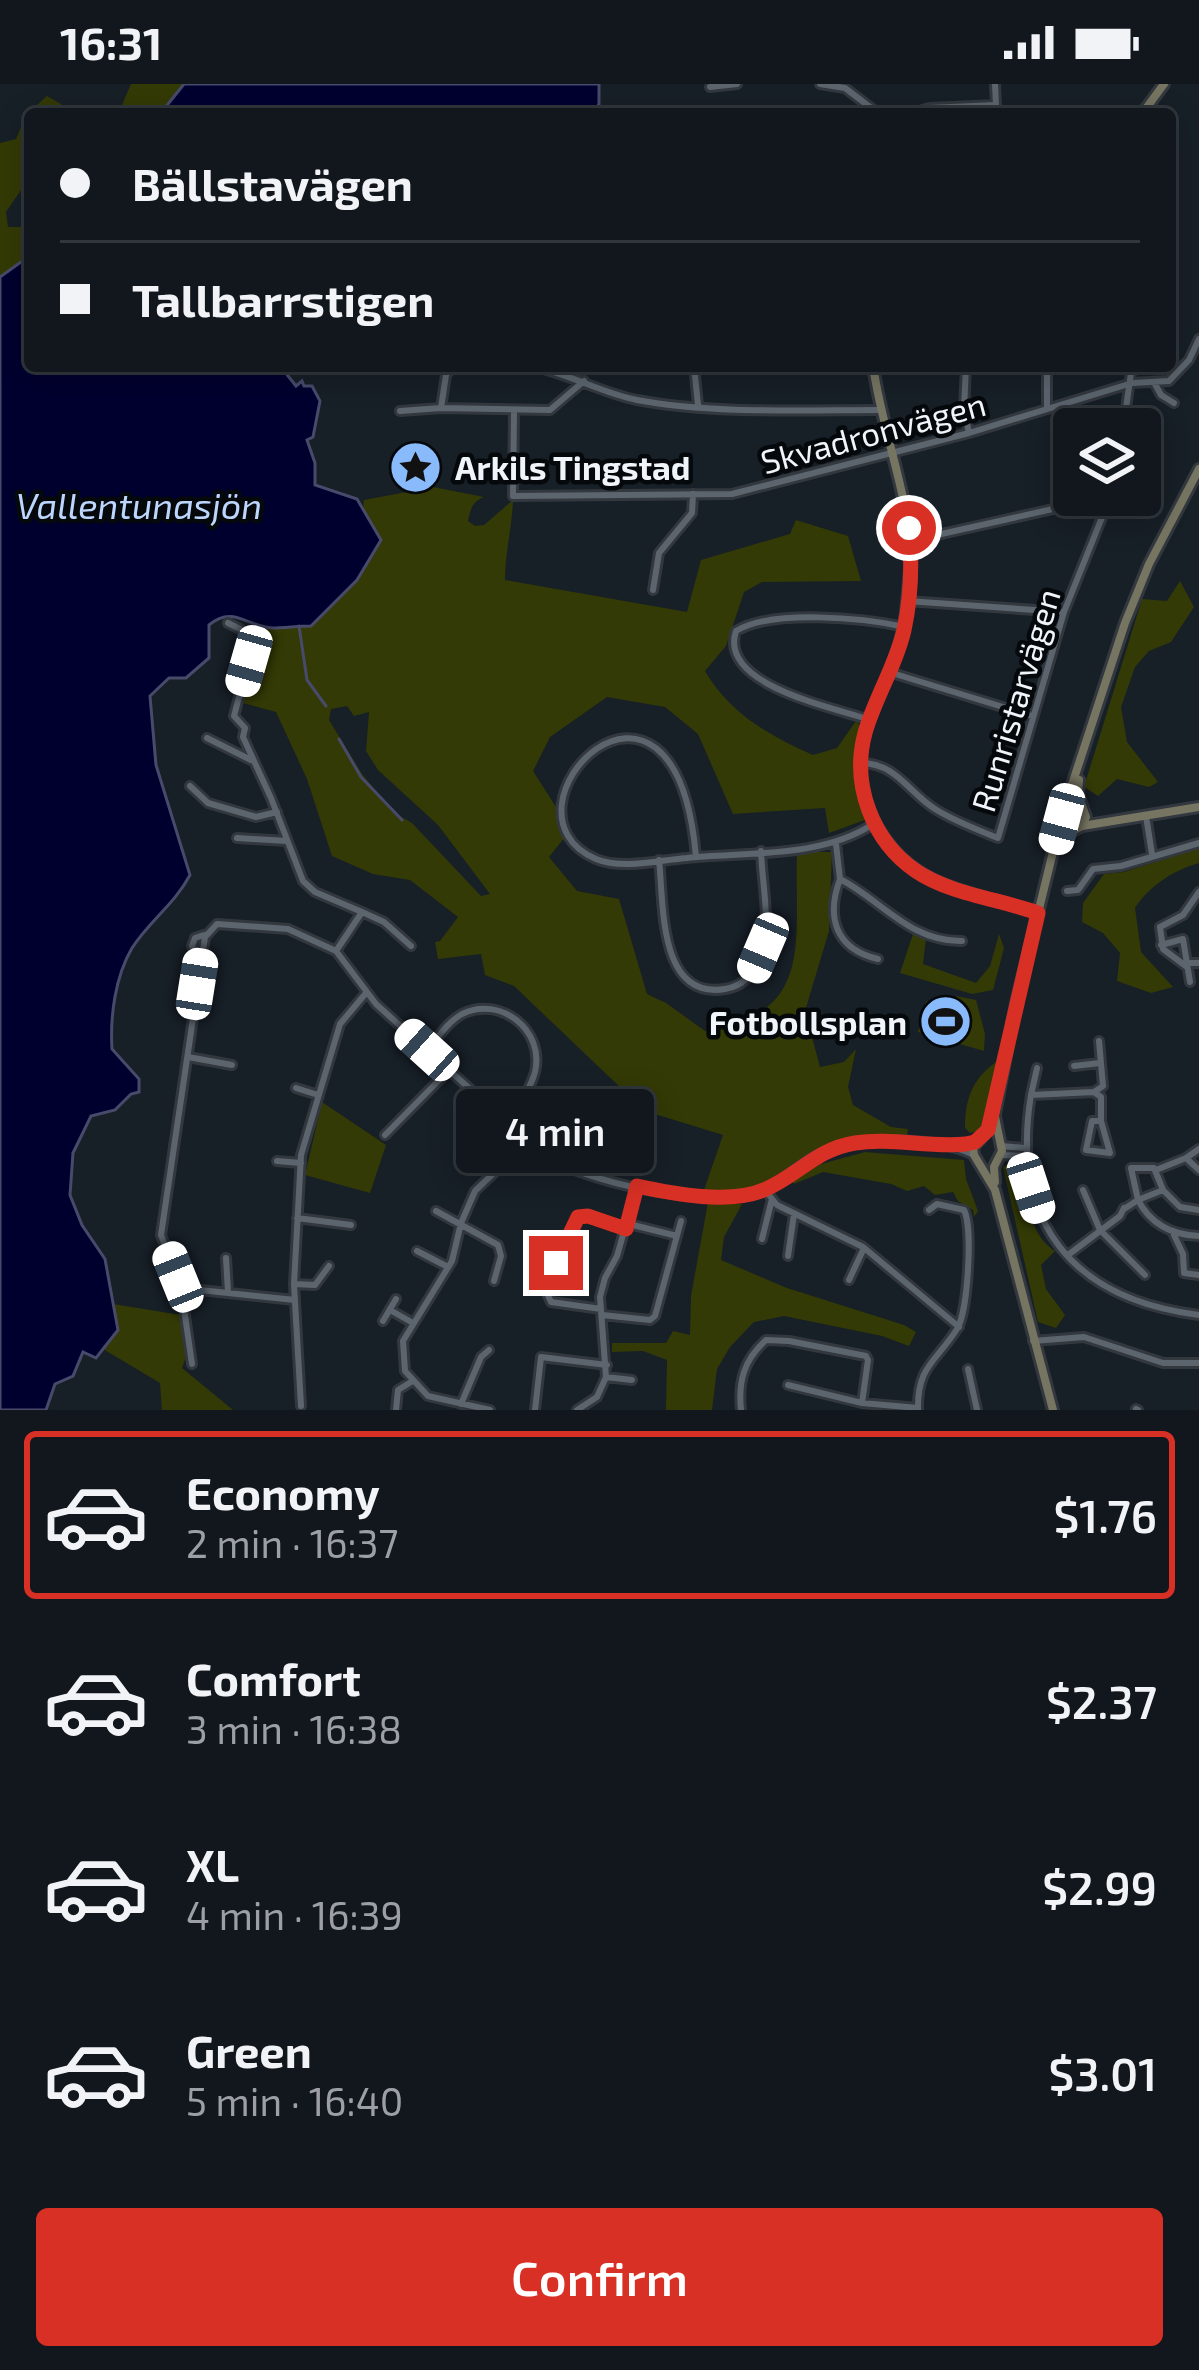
<!DOCTYPE html>
<html lang="en">
<head>
<meta charset="utf-8">
<style>
	body { margin:0; font-family:"Exo 2",sans-serif; background:#1a2026; color:#f1f3f6; height:100vh; display:flex; flex-direction:column; font-size:45px; white-space:nowrap }
	* { box-sizing:border-box; margin:0 }
	p { font-size:39px; color:#9c9fa4 }
	.icon { flex:none; width:66px; height:66px; fill:none; stroke:currentColor; stroke-width:2; stroke-linecap:round; stroke-linejoin:round }
	.map { position:relative; height:1326px; overflow:hidden }
	.panel { display:flex; flex-direction:column; background:#11171d; flex:1 }
	.panel>* { flex:none }
	.hud { position:absolute; left:24px; top:24px; width:1152px; height:264px; border-radius:12px; box-shadow:0 6px 30px #0003,0 0 0 3px #30363b; display:grid; align-content:center; height:264px; padding:0 36px; background:#11171d }
	.controls { position:absolute; left:1053px; top:324px; display:grid; gap:24px }
	.controls a { display:grid; place-items:center; width:108px; height:108px; border-radius:12px; background:#11171d; box-shadow:0 6px 30px #0003,0 0 0 3px #30363b; font-size:60px }
	.end { position:absolute; width:54px; height:54px; margin:-27px; border:15px solid #d93025; background:#fff; box-shadow:0 0 0 6px #fff }
	.from { border-radius:50% }
	.bubble { position:absolute; height:84px; border-radius:12px; background:#11171d; box-shadow:0 6px 30px #0003,0 0 0 3px #30363b; font-size:39px; font-weight:600; line-height:84px; text-align:center }
	.car { position:absolute; width:36px; height:72px; margin:-36px -18px; border-radius:15px; box-shadow:0 0 9px 3px #0007; background:linear-gradient(#fff 24%,#345 0 40%,#fff 0 76%,#345 0 86%,#fff 0) }
	.hud b { display:flex; align-items:center; gap:42px; height:114px; font-size:45px }
	.hud b+b { border-top:3px solid #30363b }
	.hud i { width:30px; height:30px; background:#f1f3f6 }
	ul { padding:21px 0 0; list-style:none }
	li { display:flex; align-items:center; gap:36px; height:168px; margin:0 24px 18px; padding:0 12px; border:6px solid transparent; border-radius:12px }
	li div { flex:1 }
	li b { display:block; font-size:45px }
	li em { font-style:normal; font-weight:600 }
	li.on { border-color:#d93025 }
	li>.icon { width:108px; height:108px; stroke-width:1.5 }
	.primary-button { display:flex; gap:24px; margin-top:auto; padding:24px 36px }
	.primary-button a { flex:1; height:138px; border-radius:12px; background:#d93025; color:#fff; font-size:48px; font-weight:600; line-height:138px; text-align:center }
	.status { display:flex; justify-content:space-between; align-items:center; height:84px; padding:0 60px; background:#11171d; direction:ltr }
	.status svg { height:33px; fill:currentColor }
	.map>svg:first-child { display:block }
	.green { fill:#333a05; fill-rule:evenodd }
	.water { fill:#00002f; stroke:#484a6c; stroke-width:3 }
	.lines { fill:none; stroke-linecap:round; stroke-linejoin:round }
	.stream { stroke:#484a6c; stroke-width:3 }
	.street-casing { stroke:#33383f; stroke-width:12 }
	.secondary-casing { stroke:#33383f; stroke-width:14 }
	.street { stroke:#5c656e; stroke-width:6 }
	.secondary { stroke:#767562; stroke-width:8 }
	.route { stroke:#d93025; stroke-width:15 }
	.labels { text-anchor:middle; dominant-baseline:central; stroke-width:9; stroke-linejoin:round; paint-order:stroke }
	.street-label { font-size:33px; fill:#f0f5fb; stroke:#06090c }
	.poi-label { font-size:33px; font-weight:bold; fill:#f0f5fb; stroke:#06090c; text-anchor:start }
	.water-label { font-size:36px; font-style:italic; fill:#bdd6fd; stroke:#06090c }
</style>
</head>
<body>
<div class="status"><b>16:31</b><svg viewBox="0 0 49 12"><path d="M0 12V9h3v3zM5 12V6h3v6zM10 12V3h3v9zM15 12V0h3v12zM26 1h20v11H26zM47 4h2v5h-2z"/></svg></div>
<div class="map">
<svg width="1199" height="1326" viewBox="0 0 1199 1326">
	<rect width="100%" height="100%" fill="#171f27"/>
	<path class="green" d="M 131,0 L 184,0 L 160,30 L 118,30 Z
		M 47,12 L 61,20 L 61,30 L 30,30 L 30,93 L 6,128 L 8,143 L 30,143 L 30,175 L 0,193 L 0,59 L 16,55 L 26,31 Z
		M 433,403 L 484,413 C 472,418 471,424 468,437 L 475,442 L 484,441 L 513,416 C 512,444 505,469 505,496 L 687,528 L 701,476 L 790,450 L 796,436 L 848,452 L 861,497 L 762,498 L 744,508 L 726,562 L 705,587 C 729,629 770,652 813,671 L 837,664 L 856,637 L 860,641 L 855,686 L 865,736 L 829,749 L 825,724 L 733,730 L 698,650 L 665,623 L 607,613 L 550,653 L 533,687 L 556,723 L 565,753 L 549,773 L 577,807 L 619,815 L 647,910 L 666,919 L 705,947 C 816,930 794,857 797,768 L 832,768 L 829,847 L 805,927 L 820,983 L 844,978 L 856,965 L 848,1003 L 853,1021 L 891,1043 L 908,1045 L 907,1054 L 862,1052 L 837,1059 L 817,1066 L 755,1104 L 703,1109 L 723,1051 L 645,1027 L 514,902 L 485,891 L 481,870 L 438,875 L 435,858 L 440,857 L 458,833 L 410,796 L 373,790 L 332,772 L 307,695 L 276,628 L 236,617 L 267,544 L 311,541 L 380,455 L 363,425 L 364,416 ZM 347,622 L 354,632 L 369,628 L 366,667 L 378,686 L 438,741 L 490,810 L 481,812 L 412,739 L 393,728 L 362,690 L 329,636 L 331,625 Z
		M 1180,497 L 1194,523 L 1171,558 L 1149,567 L 1135,583 L 1121,623 L 1127,658 L 1158,698 L 1149,703 L 1117,695 L 1098,712 L 1084,703 L 1142,515 L 1167,517 Z
		M 1199,764 L 1199,779 C 1174,786 1149,802 1135,824 L 1141,868 L 1173,903 L 1151,909 L 1117,897 L 1120,869 L 1103,849 L 1082,838 L 1083,819 L 1104,790 L 1124,788 Z
		M 913,850 L 926,854 L 923,880 L 976,899 L 990,882 L 999,850 L 1004,864 L 993,906 L 972,910 L 900,889 Z
		M 956,912 L 976,916 L 985,950 L 984,967 L 918,948 L 926,917 L 958,924 L 961,919 Z
		M 1001,975 L 989,1041 L 986,1045 L 970,1049 L 965,1044 C 965,1013 974,991 1001,975 Z
		M 322,1018 L 386,1061 L 370,1109 L 305,1091 Z
		M 865,1068 L 964,1076 L 966,1095 L 978,1127 L 974,1133 L 973,1126 L 958,1117 L 953,1108 L 935,1111 L 924,1102 L 907,1107 L 891,1100 L 823,1088 L 794,1100 L 792,1096 L 821,1080 Z
		M 1014,1077 L 1024,1086 C 1024,1113 1031,1153 1055,1167 L 1041,1181 L 1046,1205 L 1065,1231 L 1056,1244 L 1038,1238 L 1003,1083 Z
		M 708,1118 L 742,1120 L 724,1153 L 721,1176 L 787,1204 L 904,1241 L 916,1248 L 909,1262 L 882,1252 L 784,1232 L 754,1238 L 730,1263 L 717,1285 L 712,1326 L 666,1326 L 667,1276 L 643,1267 L 612,1268 L 612,1259 L 666,1259 L 673,1247 L 690,1251 L 691,1212 Z
		M 113,1220 L 181,1231 L 189,1264 L 182,1284 L 233,1326 L 162,1326 L 160,1299 L 103,1265 L 118,1246 Z"/>
	<path class="water" d="M 184,0 L 599,0 L 599,20 L 593,30 L 160,30 Z
		M 25,175 L 30,175 L 30,282 L 288,282 L 285,288 L 296,302 L 302,297 L 304,302 L 312,302 L 320,317 L 313,353 L 307,356 L 315,379 L 315,401 L 357,415 L 381,456 L 357,496 L 311,542 C 298,542 285,544 272,544 C 246,542 233,521 209,541 L 209,574 L 186,594 L 169,594 L 150,612 L 156,681 L 190,791 C 174,821 150,836 132,864 C 115,893 110,933 112,965 L 139,995 L 139,1008 L 131,1010 L 115,1026 L 91,1032 L 73,1069 L 70,1111 L 82,1141 L 105,1175 L 118,1246 L 96,1274 L 83,1268 L 73,1292 L 55,1300 L 46,1326 L 0,1326 L 0,193 Z"/>
	<g class="lines">
		<path class="stream" d="M 299,542 L 307,596 L 326,622
			M 339,655 L 361,693 L 402,736"/>
		<defs>
			<path id="street" d="M 820,0 L 845,4 L 879,30
				M 995,0 L 996,21
				M 710,3 L 737,0
				M 910,30 L 929,24 L 996,21 L 995,30
				M 531,282 C 568,289 601,309 637,316 C 711,330 804,326 879,326
				M 694,282 L 698,321
				M 966,282 L 964,325 L 969,349
				M 1047,282 L 1047,325
				M 1155,300 L 1161,311 L 1174,319
				M 441,324 L 446,291 L 453,282
				M 400,327 L 441,324 L 550,326 L 584,297
				M 514,327 L 513,412 L 732,410 L 969,349 L 1132,299 L 1169,297 L 1189,276 L 1199,255
				M 1123,345 L 1132,282
				M 910,457 L 1111,412
				M 653,506 L 659,469 L 692,429 L 693,410
				M 907,517 L 1064,528
				M 228,539 L 240,545 L 253,560 L 234,632 L 245,644 L 243,653 L 271,714 L 303,797 L 315,808 L 362,828 L 336,867
				M 892,589 L 1032,632
				M 870,636 C 832,623 718,601 736,547 C 772,525 864,534 905,543
				M 207,654 L 251,676
				M 862,679 C 897,680 908,708 935,725 C 954,737 978,746 998,754 L 1064,528 L 1111,411
				M 190,702 L 208,719 L 256,733 L 277,728
				M 1146,732 L 1152,770
				M 237,754 L 287,757
				M 836,760 L 840,795 C 881,816 910,858 962,857
				M 696,773 C 675,530 485,727 596,775 C 622,786 660,776 687,774 C 747,768 822,774 873,740
				M 659,776 C 664,820 658,916 725,905 C 745,902 756,887 762,868 C 771,838 762,799 761,767
				M 840,795 C 826,833 835,865 878,875
				M 1067,807 L 1078,806 L 1093,785 L 1121,782 L 1199,759
				M 362,828 L 384,838 L 411,862
				M 1161,861 L 1183,855 L 1190,898
				M 202,870 L 195,868 L 192,862 L 195,854 L 204,851
				M 1187,879 L 1199,879
				M 1187,883 L 1163,865 L 1160,843 L 1183,831 L 1199,808
				M 428,965 C 438,953 448,938 462,930 C 500,911 545,946 535,988 C 530,1006 518,1023 508,1040
				M 188,973 L 232,981
				M 1074,982 L 1100,979
				M 1037,984 L 1031,1011 L 1094,1008 L 1103,1002 L 1099,957
				M 296,1004 L 318,1011
				M 1094,1008 L 1101,1013 L 1101,1037 L 1110,1069 L 1086,1066 L 1092,1037 L 1101,1037
				M 1031,1011 C 1010,1138 1072,1215 1199,1231
				M 385,1051 L 449,986
				M 950,1061 L 975,1058
				M 1001,1062 L 1025,1064
				M 1001,1071 L 1025,1072
				M 1186,1074 L 1199,1065
				M 277,1077 L 301,1079
				M 1156,1086 L 1186,1074 L 1199,1086
				M 765,1106 L 777,1121 L 863,1163 L 959,1243
				M 1083,1106 L 1100,1146 L 1145,1191
				M 1163,1106 L 1180,1123 L 1199,1126
				M 1124,1125 L 1138,1116 L 1131,1084 L 1154,1084 L 1163,1106 L 1138,1116 C 1151,1141 1172,1151 1199,1152
				M 436,1127 L 498,1161 L 501,1172 L 494,1197
				M 297,1134 L 351,1141
				M 629,1140 L 677,1152
				M 1174,1151 L 1183,1170 L 1184,1189 L 1199,1191
				M 762,1155 L 772,1115
				M 417,1167 L 448,1183
				M 1068,1171 L 1120,1132 L 1124,1124
				M 788,1172 L 794,1130
				M 226,1174 L 228,1208
				M 849,1196 L 864,1164
				M 294,1200 L 315,1201 L 329,1182
				M 181,1204 L 295,1216
				M 601,1225 L 551,1218 L 547,1209 L 578,1133 L 588,1131 L 626,1145
				M 390,1226 L 413,1239
				M 602,1231 L 650,1236 L 655,1232 L 681,1137
				M 383,1237 L 396,1215
				M 1033,1257 L 1084,1253 L 1163,1279 L 1199,1279
				M 192,1280 L 181,1204 L 161,1151 L 205,853 L 217,840 L 288,845 L 336,867 L 376,920 L 542,1070 C 586,1099 705,1124 757,1108 C 779,1102 793,1085 812,1074 C 850,1051 934,1051 974,1071
				M 968,1285 L 977,1326
				M 606,1293 L 632,1296
				M 862,1319 L 918,1324
				M 461,1320 L 481,1273 L 489,1266
				M 301,1322 L 294,1200 L 301,1071 L 340,940 L 366,909
				M 1136,1325 L 1138,1326
				M 396,1326 L 398,1306 L 411,1298
				M 490,1326 L 428,1312 L 405,1287 L 403,1257 L 452,1177 L 461,1139 L 475,1107 L 527,1057
				M 535,1326 L 541,1273 L 607,1281
				M 577,1326 L 597,1313 L 606,1293 L 600,1213 L 605,1194 L 617,1172 L 637,1102
				M 741,1326 C 738,1297 744,1276 766,1256 L 789,1257 L 866,1272 L 868,1276 L 862,1319 L 788,1301
				M 918,1326 C 917,1282 936,1278 957,1245 C 968,1228 973,1143 964,1126 L 937,1120 L 929,1126"/>
			<path id="secondary" d="M 1142,30 L 1164,0
				M 873,282 C 881,337 900,389 909,444 C 913,467 909,494 907,518 C 904,563 884,598 868,640 C 845,703 879,774 941,799 C 972,812 1006,818 1038,829
				M 1079,696 L 1078,710 L 1086,733 L 1082,742
				M 1058,762 L 1067,750 L 1082,742 L 1199,723
				M 995,1098 L 994,1083 L 1002,1067 L 995,1033
				M 1053,1326 L 995,1106 L 974,1071 L 973,1063 L 988,1046 L 995,1030 L 1016,919 L 1062,731 L 1125,539 L 1149,480 L 1199,385"/>
		</defs>
		<use href="#street" class="street-casing"/>
		<use href="#secondary" class="secondary-casing"/>
		<use href="#street" class="street"/>
		<use href="#secondary" class="secondary"/>
	</g>
	<g class="lines">
		<path class="route" d="M 556,1179 L 578,1133 L 588,1132 L 626,1145 L 637,1102 C 674,1110 730,1121 766,1105 C 798,1091 817,1065 855,1059 C 891,1053 929,1064 966,1060 L 975,1058 L 988,1046 L 1038,829 C 999,815 950,810 916,787 C 872,757 851,700 865,649 C 875,613 896,582 904,546 C 911,514 912,476 909,444"/>
	</g>
	<defs>
		<symbol id="sight-disc" viewBox="-11 -11 22 22"><circle r="9.5" fill="#89bafc" stroke="#06090c"/><path d="M0-6L1.8-2.2L6-1.7L2.9 1.2L3.7 5.4L0 3.3L-3.7 5.4L-2.9 1.2L-6-1.7L-1.8-2.2Z" fill="#111"/></symbol>
		<symbol id="stadium-disc" viewBox="-11 -11 22 22"><circle r="9.5" fill="#89bafc" stroke="#06090c"/><path d="M0-5a6.5 5 0 1 0 0 10a6.5 5 0 1 0 0-10ZM-3.5-1.8h7v3.6h-7Z" fill="#111"/></symbol>
	</defs>
	<g fill-rule="evenodd">
		<use href="#sight-disc" x="386" y="354" width="59" height="59"/>
		<use href="#stadium-disc" x="916" y="908" width="59" height="59"/>
	</g>
	<g class="labels">
		<g class="street-label">
			<text transform="translate(873 348) rotate(-15)">Skvadronvägen</text>
			<text transform="translate(1015 616) rotate(-73)">Runristarvägen</text>
		</g>
		<g class="poi-label">
			<text x="455" y="383">Arkils Tingstad</text>
			<text x="907" y="938" text-anchor="end">Fotbollsplan</text>
		</g>
		<g class="water-label">
			<text x="139" y="420">Vallentunasjön</text>
		</g>
	</g>
</svg>
<div class="controls">
<a><svg class="icon" aria-label="layers" viewBox="0 0 24 24"><path d="M12 4l9 5-9 5-9-5zM3 14l9 5 9-5"/></svg></a>
</div>
<i class="end from" style="left:909px;top:444px"></i>
<i class="end" style="left:556px;top:1179px"></i>
<div class="bubble" style="left:456px;top:1005px;width:198px">4 min</div>
<i class="car" style="left:249px;top:577px;rotate:196deg"></i>
<i class="car" style="left:1062px;top:735px;rotate:195deg"></i>
<i class="car" style="left:763px;top:864px;rotate:203deg"></i>
<i class="car" style="left:197px;top:900px;rotate:9deg"></i>
<i class="car" style="left:427px;top:966px;rotate:312deg"></i>
<i class="car" style="left:1031px;top:1104px;rotate:162deg"></i>
<i class="car" style="left:178px;top:1193px;rotate:338deg"></i>
<div class="hud">
<b><i class="from"></i>Bällstavägen</b>
<b><i></i>Tallbarrstigen</b>
</div>
</div>
<section class="panel">
<ul>
<li class="on"><svg class="icon" aria-label="car" viewBox="0 0 24 24"><path d="M5 17H2v-5l4-1 3-4h7l3 4 3 1v5h-3M9 17h6M6 11h13"/><circle cx="7" cy="17" r="2"/><circle cx="17" cy="17" r="2"/></svg><div><b>Economy</b><p>2 min · 16:37</p></div><em>$1.76</em></li>
<li><svg class="icon" aria-label="car" viewBox="0 0 24 24"><path d="M5 17H2v-5l4-1 3-4h7l3 4 3 1v5h-3M9 17h6M6 11h13"/><circle cx="7" cy="17" r="2"/><circle cx="17" cy="17" r="2"/></svg><div><b>Comfort</b><p>3 min · 16:38</p></div><em>$2.37</em></li>
<li><svg class="icon" aria-label="car" viewBox="0 0 24 24"><path d="M5 17H2v-5l4-1 3-4h7l3 4 3 1v5h-3M9 17h6M6 11h13"/><circle cx="7" cy="17" r="2"/><circle cx="17" cy="17" r="2"/></svg><div><b>XL</b><p>4 min · 16:39</p></div><em>$2.99</em></li>
<li><svg class="icon" aria-label="car" viewBox="0 0 24 24"><path d="M5 17H2v-5l4-1 3-4h7l3 4 3 1v5h-3M9 17h6M6 11h13"/><circle cx="7" cy="17" r="2"/><circle cx="17" cy="17" r="2"/></svg><div><b>Green</b><p>5 min · 16:40</p></div><em>$3.01</em></li>
</ul>
<div class="primary-button"><a>Confirm</a></div>
</section>
</body>
</html>
